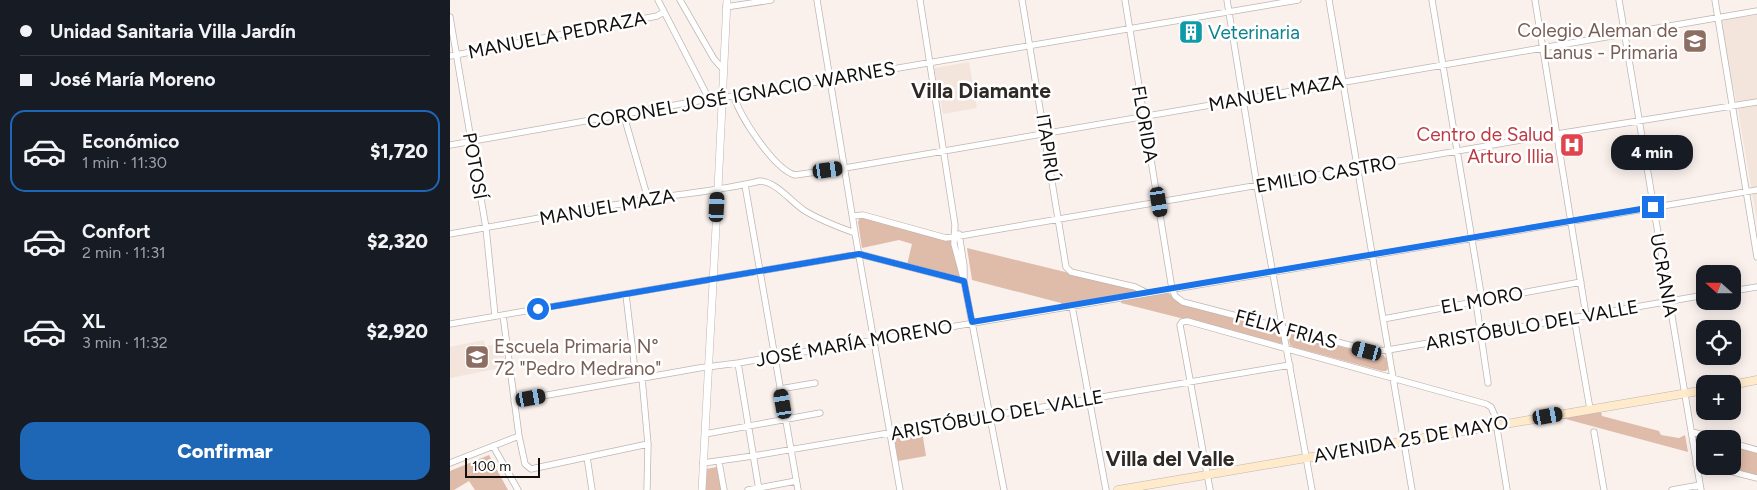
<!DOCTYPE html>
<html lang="es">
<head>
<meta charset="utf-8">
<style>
	body { margin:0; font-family:Figtree,sans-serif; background:#242831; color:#f1f3f6; height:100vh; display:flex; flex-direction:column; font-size:19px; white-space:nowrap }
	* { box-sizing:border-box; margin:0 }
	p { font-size:16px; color:#9ea1a6 }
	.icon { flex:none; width:28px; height:28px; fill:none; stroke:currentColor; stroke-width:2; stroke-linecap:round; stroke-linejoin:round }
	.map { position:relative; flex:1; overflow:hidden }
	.drawer { display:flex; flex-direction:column; background:#171b24; width:450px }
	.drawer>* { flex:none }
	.hud { display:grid; align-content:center; height:110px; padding:0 20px; background:#171b24 }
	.needle { width:32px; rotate:291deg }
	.fabs { position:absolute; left:1246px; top:265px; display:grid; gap:10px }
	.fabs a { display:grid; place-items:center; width:45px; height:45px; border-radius:10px; background:#171b24; box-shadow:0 2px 12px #0003; font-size:25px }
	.scale { position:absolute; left:15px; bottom:12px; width:75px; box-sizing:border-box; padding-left:5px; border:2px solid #110e0c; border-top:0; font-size:14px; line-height:18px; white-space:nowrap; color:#110e0c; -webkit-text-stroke:4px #fff; paint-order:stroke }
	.end { position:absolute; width:22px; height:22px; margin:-11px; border:6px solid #1a73e8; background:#fff; box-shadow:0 0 0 2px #fff }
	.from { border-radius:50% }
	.bubble { position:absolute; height:35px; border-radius:15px; background:#171b24; box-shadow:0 2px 12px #0003; font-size:16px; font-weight:800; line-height:35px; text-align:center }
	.car { position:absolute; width:15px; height:30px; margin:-15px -8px; border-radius:6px; box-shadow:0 0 4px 1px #0007; background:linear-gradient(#222 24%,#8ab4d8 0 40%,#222 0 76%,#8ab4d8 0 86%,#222 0) }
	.hud b { display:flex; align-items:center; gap:18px; height:48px; font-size:19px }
	.hud b+b { border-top:1px solid #363941 }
	.hud i { width:12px; height:12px; background:#f1f3f6 }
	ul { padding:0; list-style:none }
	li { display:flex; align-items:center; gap:15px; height:82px; margin:0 10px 8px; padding:0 10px; border:2px solid transparent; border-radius:15px }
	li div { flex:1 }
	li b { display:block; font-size:19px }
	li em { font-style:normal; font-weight:800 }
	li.active { border-color:#1e67b6 }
	li>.icon { width:45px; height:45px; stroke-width:1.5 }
	.cta { display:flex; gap:10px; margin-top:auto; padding:10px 20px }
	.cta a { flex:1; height:58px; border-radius:15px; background:#1e67b6; color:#fff; font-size:20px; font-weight:800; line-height:58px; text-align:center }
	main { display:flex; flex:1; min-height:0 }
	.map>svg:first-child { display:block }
	.built { fill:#f3e4dc }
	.green { fill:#dfbbaa }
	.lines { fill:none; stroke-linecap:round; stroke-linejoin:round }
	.minor-casing { stroke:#beb6b2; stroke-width:7 }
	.tertiary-casing { stroke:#beb6b2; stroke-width:8 }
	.secondary-casing { stroke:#beb6b2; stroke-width:9 }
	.minor { stroke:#fff; stroke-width:5.5 }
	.tertiary { stroke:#fff; stroke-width:7 }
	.secondary { stroke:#ffeacc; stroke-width:8 }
	.route { stroke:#1a73e8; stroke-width:6 }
	.labels { text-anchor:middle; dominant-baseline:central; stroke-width:5; stroke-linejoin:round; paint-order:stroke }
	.education-label { font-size:19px; fill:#785e54; stroke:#fff; text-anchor:end }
	.culture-label { font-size:19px; fill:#0d838f; stroke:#fff; text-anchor:start }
	.street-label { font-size:19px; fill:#110e0c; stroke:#fff }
	.health-label { font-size:19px; fill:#be3a42; stroke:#fff; text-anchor:end }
	.quarter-label { font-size:21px; font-weight:bold; fill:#302a27; stroke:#fff }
</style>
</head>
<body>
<main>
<section class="drawer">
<div class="hud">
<b><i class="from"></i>Unidad Sanitaria Villa Jardín</b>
<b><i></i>José María Moreno</b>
</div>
<ul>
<li class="active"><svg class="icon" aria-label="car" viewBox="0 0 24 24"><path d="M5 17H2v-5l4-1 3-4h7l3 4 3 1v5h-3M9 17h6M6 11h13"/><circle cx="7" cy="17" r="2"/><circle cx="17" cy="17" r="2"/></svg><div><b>Económico</b><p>1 min · 11:30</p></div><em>$1,720</em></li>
<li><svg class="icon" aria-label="car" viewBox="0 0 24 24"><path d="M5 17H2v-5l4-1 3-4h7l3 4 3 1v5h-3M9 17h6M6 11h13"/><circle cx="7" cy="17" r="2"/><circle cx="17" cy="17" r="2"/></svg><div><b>Confort</b><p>2 min · 11:31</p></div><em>$2,320</em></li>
<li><svg class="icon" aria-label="car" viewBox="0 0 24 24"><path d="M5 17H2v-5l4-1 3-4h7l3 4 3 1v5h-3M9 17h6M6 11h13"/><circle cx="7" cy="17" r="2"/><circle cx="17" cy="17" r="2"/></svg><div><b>XL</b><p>3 min · 11:32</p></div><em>$2,920</em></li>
</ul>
<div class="cta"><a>Confirmar</a></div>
</section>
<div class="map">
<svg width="1307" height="490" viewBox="0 0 1307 490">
	<rect width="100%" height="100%" fill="#faf1ed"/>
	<path class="built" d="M 1307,15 L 1307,222 L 1288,110 L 1269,20 Z
		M 519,62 L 527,108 L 493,114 L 484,68 Z
		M 34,340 L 35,346 L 52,343 L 56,367 L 0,378 L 0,347 Z"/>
	<path class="green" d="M 413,217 L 502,241 L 510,279 L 457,265 L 462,244 L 449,240 L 412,248 L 408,222 L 409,219 Z
		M 517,248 L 685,289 L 686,292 L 611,305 L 611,303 L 522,280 Z
		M 717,292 L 725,299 L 828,329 L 830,332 L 833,344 L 671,303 L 671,300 Z
		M 840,332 L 924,356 L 933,355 L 937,359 L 938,369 L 936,371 L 932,371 L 843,347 L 840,345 L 838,334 Z
		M 1151,412 L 1152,416 L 1209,431 L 1211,435 L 1229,438 L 1235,435 L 1238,452 L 1112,418 Z
		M 472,431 L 476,456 L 448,461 L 444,436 Z
		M 1247,436 L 1263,439 L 1255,439 L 1255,462 L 1249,461 L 1245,439 Z
		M 1283,444 L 1307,451 L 1307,476 L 1271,466 L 1282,466 Z
		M 39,455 L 58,490 L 25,490 L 19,481 L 4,490 L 0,490 L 0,471 Z
		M 267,467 L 271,490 L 254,490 L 256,469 Z"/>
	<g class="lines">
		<defs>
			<path id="minor" d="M 208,0 L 259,99
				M 230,0 L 264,59 L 273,69
				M 367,0 L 405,233 L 450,490
				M 470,0 L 505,225 L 504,244 L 514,281 L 554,490
				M 572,0 L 616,267 L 621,272 L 685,287 L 697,293
				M 675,0 L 722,289 L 725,296 L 733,302 L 922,351 L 938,350 L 1255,295
				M 777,0 L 807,186 L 862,490
				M 879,0 L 962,490
				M 982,0 L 1032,300
				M 1085,0 L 1136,315
				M 1169,0 L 1251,490
				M 1265,0 L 1307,257
				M 276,7 L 321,0
				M 0,17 L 36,228 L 45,316
				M 0,56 L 207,16 L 214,12
				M 284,96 C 289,116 325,170 345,175 L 395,168 L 1307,11
				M 174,116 L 198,199
				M 0,145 L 259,99 L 284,96 L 848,0
				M 295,185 L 348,490
				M 403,216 L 413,215 L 496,238 L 504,237 L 1107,134 L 1307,102
				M 0,234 C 67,222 133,210 200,199 C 237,193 274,190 310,181 C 327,182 341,202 355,211 C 370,220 388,227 405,233
				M 509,234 L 514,266 L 514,279
				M 1282,291 L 1307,287
				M 176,295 L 186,379
				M 1026,302 L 1038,383
				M 622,306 L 656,490
				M 53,315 L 69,436 L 75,464 L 81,469 L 198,444
				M 1124,317 L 1140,409
				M 933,319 L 1131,282
				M 0,324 L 409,254 L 514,281
				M 288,363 L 309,490
				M 192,378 L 198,444 L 197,490
				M 330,389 L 365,383
				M 64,401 L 249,368 L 288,363 L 1307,190
				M 1144,432 L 1154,490
				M 1242,432 L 1268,439
				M 255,434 L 370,413
				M 1282,443 L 1307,450
				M 43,446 L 68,490
				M 137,457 L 142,490
				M 269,462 L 274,490
				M 0,463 L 69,436
				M 253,463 L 303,456 L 840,365
				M 1246,464 L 1255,465
				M 1260,466 L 1307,478
				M 298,490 L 346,481
				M 760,490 L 730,325 L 732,322 L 737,321 L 1036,404 L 1041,407 L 1045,416 L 1057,490
				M 1222,490 L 1250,485"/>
			<path id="tertiary" d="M 252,490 L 268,189 L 277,0"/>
			<path id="secondary" d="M 1282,385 L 1307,380
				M 668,490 L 1255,390"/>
		</defs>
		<use href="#minor" class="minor-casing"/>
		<use href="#tertiary" class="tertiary-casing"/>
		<use href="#secondary" class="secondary-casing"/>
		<use href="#minor" class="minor"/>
		<use href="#tertiary" class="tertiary"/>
		<use href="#secondary" class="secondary"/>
	</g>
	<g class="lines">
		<path class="route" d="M 88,309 L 409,254 L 514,281 L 522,322 L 1203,207"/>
	</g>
	<defs>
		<symbol id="building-square" viewBox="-11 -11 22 22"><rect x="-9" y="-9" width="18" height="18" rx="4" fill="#0f9aa8" stroke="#fff"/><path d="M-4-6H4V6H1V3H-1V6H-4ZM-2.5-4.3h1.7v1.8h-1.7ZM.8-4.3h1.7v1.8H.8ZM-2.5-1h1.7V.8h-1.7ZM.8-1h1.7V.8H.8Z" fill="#fff"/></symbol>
		<symbol id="school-square" viewBox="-11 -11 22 22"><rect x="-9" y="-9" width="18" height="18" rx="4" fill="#8d6e63" stroke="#fff"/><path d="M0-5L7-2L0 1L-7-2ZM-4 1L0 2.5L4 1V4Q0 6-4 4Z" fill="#fff"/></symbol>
		<symbol id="hospital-square" viewBox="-11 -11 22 22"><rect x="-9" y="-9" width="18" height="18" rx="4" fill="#e0444e" stroke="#fff"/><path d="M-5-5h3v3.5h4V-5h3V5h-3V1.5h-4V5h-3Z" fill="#fff"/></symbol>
	</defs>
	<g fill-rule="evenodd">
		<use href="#building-square" x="727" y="18" width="28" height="28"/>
		<use href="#school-square" x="1231" y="27" width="28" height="28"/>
		<use href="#hospital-square" x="1108" y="131" width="28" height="28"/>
		<use href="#school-square" x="13" y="343" width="28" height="28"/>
	</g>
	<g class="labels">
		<g class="education-label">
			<text x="1228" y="30">Colegio Aleman de<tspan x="1228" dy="22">Lanus - Primaria</tspan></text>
			<text x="44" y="346" text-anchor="start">Escuela Primaria N°<tspan x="44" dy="22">72 "Pedro Medrano"</tspan></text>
		</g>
		<g class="culture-label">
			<text x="758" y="32">Veterinaria</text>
		</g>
		<g class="street-label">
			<text transform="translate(107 35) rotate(-11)">MANUELA PEDRAZA</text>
			<text transform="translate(826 93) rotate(-10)">MANUEL MAZA</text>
			<text transform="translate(291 95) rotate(-10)">CORONEL JOSÉ IGNACIO WARNES</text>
			<text transform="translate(695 124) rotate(80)">FLORIDA</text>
			<text transform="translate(598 148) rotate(81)">ITAPIRÚ</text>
			<text transform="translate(25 166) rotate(80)">POTOSÍ</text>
			<text transform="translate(876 174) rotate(-10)">EMILIO CASTRO</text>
			<text transform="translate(157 207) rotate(-10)">MANUEL MAZA</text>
			<text transform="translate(1214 275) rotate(80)">UCRANIA</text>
			<text transform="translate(1032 300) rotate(-10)">EL MORO</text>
			<text transform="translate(1082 325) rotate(-10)">ARISTÓBULO DEL VALLE</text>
			<text transform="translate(836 329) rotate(15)">FÉLIX FRIAS</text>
			<text transform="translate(404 343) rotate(-10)">JOSÉ MARÍA MORENO</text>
			<text transform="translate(547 415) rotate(-10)">ARISTÓBULO DEL VALLE</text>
			<text transform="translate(961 439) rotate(-10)">AVENIDA 25 DE MAYO</text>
		</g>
		<g class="health-label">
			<text x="1104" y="134">Centro de Salud<tspan x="1104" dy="22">Arturo Illia</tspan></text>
		</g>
		<g class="quarter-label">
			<text x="531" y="90">Villa Diamante</text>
			<text x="720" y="458">Villa del Valle</text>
		</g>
	</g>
</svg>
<div class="fabs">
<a><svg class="needle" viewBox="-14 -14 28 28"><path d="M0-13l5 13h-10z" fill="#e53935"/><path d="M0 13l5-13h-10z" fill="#9ea1a6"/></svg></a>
<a><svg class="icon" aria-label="locate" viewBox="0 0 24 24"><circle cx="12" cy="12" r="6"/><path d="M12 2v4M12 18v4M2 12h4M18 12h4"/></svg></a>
<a>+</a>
<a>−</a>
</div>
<div class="scale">100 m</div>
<i class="end from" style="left:88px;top:309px"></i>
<i class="end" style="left:1203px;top:207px"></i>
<div class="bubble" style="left:1161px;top:135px;width:82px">4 min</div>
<i class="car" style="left:378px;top:170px;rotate:82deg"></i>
<i class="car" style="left:709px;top:202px;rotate:171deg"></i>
<i class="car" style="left:267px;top:207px;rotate:3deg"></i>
<i class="car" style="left:917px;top:351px;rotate:285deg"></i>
<i class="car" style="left:81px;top:398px;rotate:80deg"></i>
<i class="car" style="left:333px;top:404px;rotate:350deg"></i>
<i class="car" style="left:1098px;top:416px;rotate:80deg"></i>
</div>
</main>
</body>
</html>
